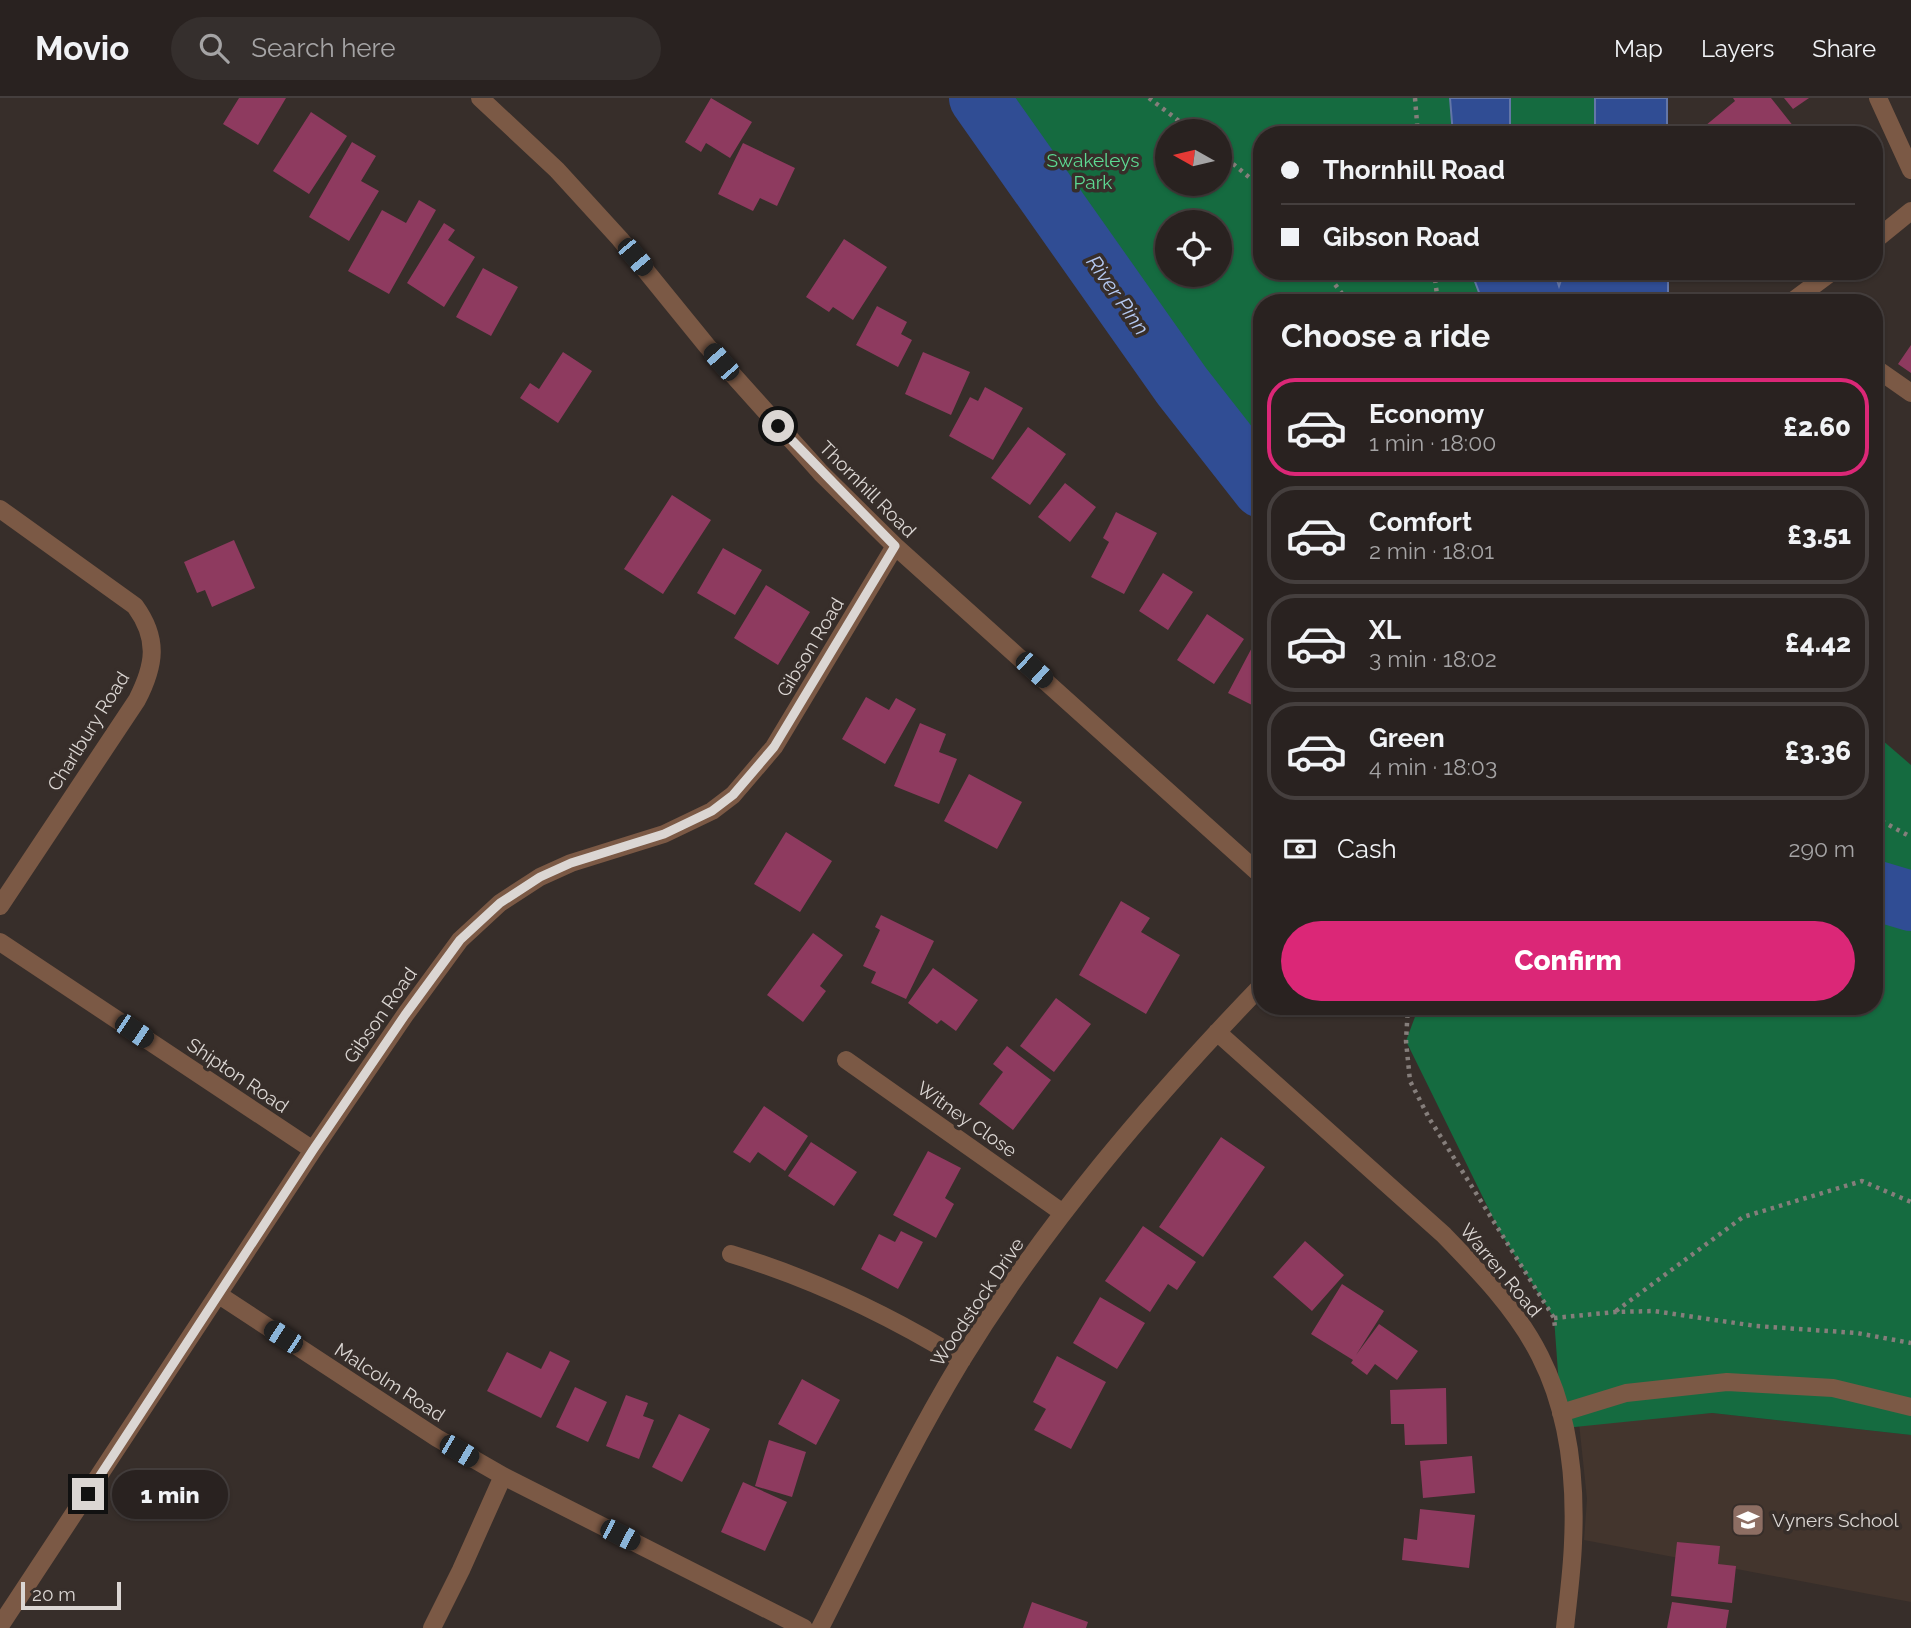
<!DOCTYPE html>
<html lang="en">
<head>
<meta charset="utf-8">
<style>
	body { margin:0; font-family:Raleway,sans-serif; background:#352f2d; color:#f1f3f6; height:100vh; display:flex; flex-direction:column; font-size:26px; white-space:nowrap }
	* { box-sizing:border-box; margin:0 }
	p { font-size:23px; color:#a5a4a5 }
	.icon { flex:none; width:38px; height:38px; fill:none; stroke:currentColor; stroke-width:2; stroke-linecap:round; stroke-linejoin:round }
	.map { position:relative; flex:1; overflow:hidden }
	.drawer { position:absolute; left:1253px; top:196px; width:630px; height:721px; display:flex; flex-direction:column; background:#292220; border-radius:28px; box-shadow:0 2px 5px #0004,0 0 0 2px #453f3e }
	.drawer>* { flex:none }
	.hud { position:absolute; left:1253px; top:28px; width:630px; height:154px; border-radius:28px; box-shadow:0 2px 5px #0004,0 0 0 2px #453f3e; display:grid; align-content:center; height:154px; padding:0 28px; background:#292220 }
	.needle { width:46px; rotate:278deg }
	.controls { position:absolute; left:1155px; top:21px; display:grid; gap:14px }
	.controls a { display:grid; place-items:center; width:77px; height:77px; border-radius:50%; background:#292220; box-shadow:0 2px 5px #0004,0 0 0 2px #453f3e; font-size:35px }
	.scale { position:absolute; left:21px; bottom:18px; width:100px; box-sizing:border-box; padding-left:7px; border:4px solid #dbd6d3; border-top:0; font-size:19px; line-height:24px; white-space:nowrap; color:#dbd6d3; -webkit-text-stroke:5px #372e2a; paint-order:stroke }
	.end { position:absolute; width:32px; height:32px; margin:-16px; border:9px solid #dbd6d3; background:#111; box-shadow:0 0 0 4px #111 }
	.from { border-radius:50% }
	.bubble { position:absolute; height:49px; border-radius:24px; background:#292220; box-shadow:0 2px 5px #0004,0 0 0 2px #453f3e; font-size:23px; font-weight:800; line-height:49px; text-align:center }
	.car { position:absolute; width:21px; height:42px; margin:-21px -10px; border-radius:9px; box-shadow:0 0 5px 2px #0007; background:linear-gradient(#222 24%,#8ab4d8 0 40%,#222 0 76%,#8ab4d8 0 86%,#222 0) }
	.hud b { display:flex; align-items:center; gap:24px; height:66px; font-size:26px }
	.hud b+b { border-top:2px solid #453f3e }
	.hud i { width:18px; height:18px; background:#f1f3f6 }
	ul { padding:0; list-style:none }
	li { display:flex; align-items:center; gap:21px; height:98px; margin:0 14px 10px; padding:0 14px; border:4px solid #453f3e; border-radius:28px }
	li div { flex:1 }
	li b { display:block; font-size:26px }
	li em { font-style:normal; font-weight:800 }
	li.selected { border-color:#db2777 }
	li>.icon { width:63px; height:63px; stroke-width:1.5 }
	h2 { padding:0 28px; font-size:32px; line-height:84px }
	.pay { display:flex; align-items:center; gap:18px; height:77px; padding:0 28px; font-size:26px }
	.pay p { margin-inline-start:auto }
	.button { display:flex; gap:14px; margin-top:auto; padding:14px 28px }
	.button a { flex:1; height:80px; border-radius:42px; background:#db2777; color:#fff; font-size:28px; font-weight:800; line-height:80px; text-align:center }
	header { display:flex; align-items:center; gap:42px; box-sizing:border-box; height:98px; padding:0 35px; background:#292220; border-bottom:2px solid #453f3e }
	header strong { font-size:33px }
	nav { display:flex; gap:38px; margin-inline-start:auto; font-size:24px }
	.search { width:490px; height:63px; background:#352f2d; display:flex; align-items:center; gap:18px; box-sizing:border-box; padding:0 24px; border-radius:38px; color:#a5a4a5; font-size:26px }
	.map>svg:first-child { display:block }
	.built { fill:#43352d }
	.green { fill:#156b40; fill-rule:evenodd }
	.water { fill:#304d94; stroke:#6376a7; stroke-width:2 }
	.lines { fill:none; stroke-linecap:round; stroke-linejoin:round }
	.river { stroke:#304d94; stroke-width:60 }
	.building { fill:#8e3a5f }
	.path { stroke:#857e7b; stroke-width:4.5; stroke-dasharray:3.5 5; stroke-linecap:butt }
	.minor { stroke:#7b5945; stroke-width:18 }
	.route { stroke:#dbd6d3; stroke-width:9 }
	.labels { text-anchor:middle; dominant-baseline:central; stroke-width:7; stroke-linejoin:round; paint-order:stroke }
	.park-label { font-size:19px; fill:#5dda93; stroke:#372e2a }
	.street-label { font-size:19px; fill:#dbd6d3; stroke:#372e2a }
	.poi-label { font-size:19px; fill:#dbd6d3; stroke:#372e2a; text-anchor:start }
	.water-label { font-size:21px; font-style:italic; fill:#b5c9f1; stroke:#372e2a }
</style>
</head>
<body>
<header>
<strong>Movio</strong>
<div class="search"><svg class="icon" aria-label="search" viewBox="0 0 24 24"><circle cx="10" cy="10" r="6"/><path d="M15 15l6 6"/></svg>Search here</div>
<nav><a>Map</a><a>Layers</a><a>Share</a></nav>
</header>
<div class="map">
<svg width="1911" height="1530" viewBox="0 0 1911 1530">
	<rect width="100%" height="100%" fill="#372e2a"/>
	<path class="built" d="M 1712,1315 L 1911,1337 L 1911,1504 L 1584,1442 L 1587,1401 L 1579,1325 Z"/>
	<path class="green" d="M 956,0 L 1450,0 L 1453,37 L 1262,37 L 1262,173 L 1471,173 L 1483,205 L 1262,205 L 1262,408 L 1043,131 ZM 1167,33 L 1220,33 L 1220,86 L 1167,86 ZM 1167,124 L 1220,124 L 1220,177 L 1167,177 Z
		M 1510,0 L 1595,0 L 1595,37 L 1510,37 Z
		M 1874,635 L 1911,667 L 1911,1337 L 1712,1315 L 1565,1330 L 1561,1315 L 1554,1220 L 1500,1134 L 1406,943 L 1419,908 L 1874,908 Z"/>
	<path class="water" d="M 1450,0 L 1510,0 L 1510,37 L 1453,37 Z
		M 1595,0 L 1667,0 L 1667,37 L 1595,37 Z
		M 1471,173 L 1554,173 L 1559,188 L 1564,173 L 1668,173 L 1668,205 L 1483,205 Z"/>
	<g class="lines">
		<path class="river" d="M 979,0 L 1182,288 L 1262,390
			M 1874,792 L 1911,803"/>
	</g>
	<path class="building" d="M 239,0 L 286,0 L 258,47 L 223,26 Z
		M 711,0 L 752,24 L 730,60 L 706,45 L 701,54 L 685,44 Z
		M 1733,0 L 1771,0 L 1794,29 L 1784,37 L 1702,37 L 1699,33 L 1735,3 Z
		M 1784,0 L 1809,0 L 1793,11 Z
		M 311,14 L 347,38 L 309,96 L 273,73 Z
		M 352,44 L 376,58 L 361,83 L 379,93 L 349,143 L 309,119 Z
		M 743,45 L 795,70 L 777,108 L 760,100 L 753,113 L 718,96 Z
		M 419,102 L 436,112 L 389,196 L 348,173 L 382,112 L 406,125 Z
		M 444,125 L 455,132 L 448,142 L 475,159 L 444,209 L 407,185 Z
		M 844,141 L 887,169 L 853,222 L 833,209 L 829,214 L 806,199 Z
		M 483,170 L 518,189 L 491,238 L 456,219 Z
		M 877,208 L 907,224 L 901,236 L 912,242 L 898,269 L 856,247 Z
		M 1911,247 L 1911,275 L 1898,266 Z
		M 563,254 L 592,273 L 558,325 L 520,300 L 530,285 L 539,291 Z
		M 923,254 L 970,274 L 951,317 L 905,296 Z
		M 985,289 L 1023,310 L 993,362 L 949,338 L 970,299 L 978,303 Z
		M 1028,329 L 1066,356 L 1030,407 L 991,380 Z
		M 1065,385 L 1096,409 L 1070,444 L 1038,419 Z
		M 672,397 L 711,422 L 663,496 L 624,471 Z
		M 1116,414 L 1157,435 L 1124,496 L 1091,479 L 1109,444 L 1103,440 Z
		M 234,442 L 255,490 L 212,509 L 205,492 L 197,495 L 184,464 Z
		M 723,450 L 762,472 L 735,517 L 697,495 Z
		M 1163,475 L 1193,494 L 1168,532 L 1139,513 Z
		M 766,487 L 810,514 L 778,567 L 734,540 Z
		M 1207,516 L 1244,541 L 1214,586 L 1177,562 Z
		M 1257,540 L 1262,542 L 1262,612 L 1228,595 Z
		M 866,599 L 889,612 L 896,600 L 916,611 L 885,666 L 842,641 Z
		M 920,625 L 946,636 L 939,654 L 957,661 L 939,706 L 894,688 Z
		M 969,676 L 1022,704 L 997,751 L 944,723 Z
		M 786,734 L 832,763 L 800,814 L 754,786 Z
		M 1121,803 L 1150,820 L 1141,834 L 1180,857 L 1146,916 L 1079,877 Z
		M 881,817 L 934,843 L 906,901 L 871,885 L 876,874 L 863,868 L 880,832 L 875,829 Z
		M 813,835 L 843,857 L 820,888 L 826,893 L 803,924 L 767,897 Z
		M 933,870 L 978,902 L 956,933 L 941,922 L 937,926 L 908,905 Z
		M 1056,900 L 1091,926 L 1054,974 L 1020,948 Z
		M 1007,948 L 1051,982 L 1013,1032 L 979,1006 L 1003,974 L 993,966 Z
		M 764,1008 L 808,1038 L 785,1073 L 758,1054 L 750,1065 L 733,1054 Z
		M 1221,1039 L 1265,1069 L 1203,1159 L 1159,1129 Z
		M 811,1044 L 857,1074 L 834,1108 L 788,1078 Z
		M 928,1053 L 961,1070 L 945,1100 L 954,1106 L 936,1140 L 893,1117 Z
		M 1143,1128 L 1196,1164 L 1177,1192 L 1168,1186 L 1150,1214 L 1105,1183 Z
		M 901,1133 L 923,1144 L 898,1191 L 861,1171 L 879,1136 L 895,1144 Z
		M 1305,1143 L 1344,1177 L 1312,1213 L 1273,1179 Z
		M 1342,1186 L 1384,1213 L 1356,1257 L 1379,1226 L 1418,1253 L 1397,1282 L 1375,1266 L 1367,1277 L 1351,1265 L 1353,1262 L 1311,1236 Z
		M 1100,1199 L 1145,1225 L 1117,1271 L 1073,1245 Z
		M 550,1253 L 570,1263 L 541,1320 L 487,1293 L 507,1254 L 541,1271 Z
		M 1057,1258 L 1106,1284 L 1071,1351 L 1034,1332 L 1046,1311 L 1033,1304 Z
		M 802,1281 L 840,1302 L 816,1347 L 778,1326 Z
		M 575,1289 L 607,1304 L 588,1344 L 556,1329 Z
		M 1446,1290 L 1447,1346 L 1405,1347 L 1404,1326 L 1391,1326 L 1390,1292 Z
		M 626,1297 L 648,1305 L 643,1318 L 654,1322 L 639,1361 L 606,1348 Z
		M 679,1316 L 710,1331 L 682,1384 L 652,1369 Z
		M 769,1342 L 806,1354 L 792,1399 L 755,1388 Z
		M 1472,1358 L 1475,1395 L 1423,1400 L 1420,1363 Z
		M 743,1384 L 787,1404 L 765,1453 L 721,1434 Z
		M 1420,1411 L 1475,1417 L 1469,1470 L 1402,1462 L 1404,1440 L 1417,1442 Z
		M 1677,1444 L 1720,1448 L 1718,1466 L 1736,1468 L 1732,1505 L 1671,1498 Z
		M 1032,1504 L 1088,1524 L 1086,1530 L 1023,1530 Z
		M 1672,1504 L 1729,1512 L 1726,1530 L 1667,1530 Z"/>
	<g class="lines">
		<path class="path" d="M 1149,0 L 1192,33
			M 1415,0 L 1418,37
			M 1220,55 L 1262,90
			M 1325,173 L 1349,205
			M 1434,173 L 1438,205
			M 1874,719 L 1911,739
			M 1408,908 L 1406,943 L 1410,983 L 1429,1020 L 1554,1220 L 1555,1230
			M 1616,1213 L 1743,1119 L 1862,1083 L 1911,1104
			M 1554,1220 L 1615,1214 L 1654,1213 L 1756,1228 L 1857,1235 L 1911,1245"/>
		<path class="minor" d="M 480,0 L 557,72 L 620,141 L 707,248 L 821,375 L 895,448 L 1262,778
			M 1878,0 L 1911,72
			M 1874,143 L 1911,113
			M 1790,205 L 1833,173
			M 1874,269 L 1911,295
			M 0,411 L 135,508 C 159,541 155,567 137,602 L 0,808
			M 0,844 L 313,1052
			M 1217,934 L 1444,1137 C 1479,1173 1517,1212 1540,1258 C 1569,1315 1576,1382 1573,1445 C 1572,1473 1568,1502 1565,1530
			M 846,962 L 1063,1115
			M 731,1156 C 813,1181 889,1217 962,1262
			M 219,1197 L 437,1340 L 503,1378 L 804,1530
			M 1561,1315 L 1626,1295 L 1727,1284 L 1833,1290 L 1911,1309
			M 0,1528 L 313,1052 L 405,917 L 460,842 L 500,805 L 540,779 L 571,765 L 664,736 L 712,713 L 733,697 L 774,649 L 895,448
			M 432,1530 L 461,1472 L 503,1378
			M 820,1530 C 866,1440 909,1349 961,1263 C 1045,1126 1151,1002 1262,887"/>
	</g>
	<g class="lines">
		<path class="route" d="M 88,1396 L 313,1052 L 405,917 L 460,842 L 500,805 L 540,779 L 571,765 L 664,736 L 712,713 L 733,697 L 774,649 L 895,448 L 778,328"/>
	</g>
	<defs>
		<symbol id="school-square" viewBox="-11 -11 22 22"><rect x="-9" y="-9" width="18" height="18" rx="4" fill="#8d6e63" stroke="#372e2a"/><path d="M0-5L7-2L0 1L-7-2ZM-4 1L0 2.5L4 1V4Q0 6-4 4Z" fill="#fff"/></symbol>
	</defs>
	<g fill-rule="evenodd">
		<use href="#school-square" x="1729" y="1403" width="38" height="38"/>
	</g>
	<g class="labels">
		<g class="park-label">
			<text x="1093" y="62">Swakeleys<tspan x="1093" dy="22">Park</tspan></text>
		</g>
		<g class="street-label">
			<text transform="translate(868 391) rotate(45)">Thornhill Road</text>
			<text transform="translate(810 549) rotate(-59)">Gibson Road</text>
			<text transform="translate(88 633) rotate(-58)">Charlbury Road</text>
			<text transform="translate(380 917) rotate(-55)">Gibson Road</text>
			<text transform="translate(238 977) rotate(34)">Shipton Road</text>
			<text transform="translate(967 1021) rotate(35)">Witney Close</text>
			<text transform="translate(1501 1172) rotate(50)">Warren Road</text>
			<text transform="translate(977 1204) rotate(-56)">Woodstock Drive</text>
			<text transform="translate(390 1284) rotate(33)">Malcolm Road</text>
		</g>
		<g class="poi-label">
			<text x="1772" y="1422">Vyners School</text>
		</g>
		<g class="water-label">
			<text transform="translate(1118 197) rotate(55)">River Pinn</text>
		</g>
	</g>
</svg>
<div class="controls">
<a><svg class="needle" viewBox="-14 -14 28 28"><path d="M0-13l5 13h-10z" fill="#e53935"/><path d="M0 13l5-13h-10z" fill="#a5a4a5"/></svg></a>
<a><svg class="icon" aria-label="locate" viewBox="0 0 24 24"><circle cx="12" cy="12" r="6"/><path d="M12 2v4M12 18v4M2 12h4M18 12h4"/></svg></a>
</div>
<div class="scale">20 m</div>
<i class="end from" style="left:778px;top:328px"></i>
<i class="end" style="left:88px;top:1396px"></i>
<div class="bubble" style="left:112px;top:1372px;width:116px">1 min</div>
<i class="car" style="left:635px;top:159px;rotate:140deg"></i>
<i class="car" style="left:721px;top:264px;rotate:319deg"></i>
<i class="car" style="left:1034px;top:572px;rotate:132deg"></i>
<i class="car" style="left:134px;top:933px;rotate:124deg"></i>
<i class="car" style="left:283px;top:1239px;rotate:303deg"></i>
<i class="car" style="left:459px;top:1353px;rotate:120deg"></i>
<i class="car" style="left:620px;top:1437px;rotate:117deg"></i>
<div class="hud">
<b><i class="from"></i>Thornhill Road</b>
<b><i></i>Gibson Road</b>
</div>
<section class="drawer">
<h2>Choose a ride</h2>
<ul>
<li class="selected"><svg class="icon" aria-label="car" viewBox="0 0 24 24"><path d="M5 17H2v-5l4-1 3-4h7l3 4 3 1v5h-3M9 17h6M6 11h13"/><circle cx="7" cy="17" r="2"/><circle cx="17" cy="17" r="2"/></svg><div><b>Economy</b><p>1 min · 18:00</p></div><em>£2.60</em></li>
<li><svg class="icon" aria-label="car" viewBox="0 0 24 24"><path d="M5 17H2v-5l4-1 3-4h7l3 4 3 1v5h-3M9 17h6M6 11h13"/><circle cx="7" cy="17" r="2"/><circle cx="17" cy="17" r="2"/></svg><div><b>Comfort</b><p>2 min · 18:01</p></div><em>£3.51</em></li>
<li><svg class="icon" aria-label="car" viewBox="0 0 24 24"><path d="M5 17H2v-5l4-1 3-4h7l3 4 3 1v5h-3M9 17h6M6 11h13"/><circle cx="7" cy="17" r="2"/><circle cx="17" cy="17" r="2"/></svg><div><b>XL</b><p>3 min · 18:02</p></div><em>£4.42</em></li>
<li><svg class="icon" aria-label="car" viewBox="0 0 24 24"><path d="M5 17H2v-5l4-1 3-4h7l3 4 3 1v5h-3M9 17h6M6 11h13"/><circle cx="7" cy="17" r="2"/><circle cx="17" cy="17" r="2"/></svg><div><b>Green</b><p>4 min · 18:03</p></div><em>£3.36</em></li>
</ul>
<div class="pay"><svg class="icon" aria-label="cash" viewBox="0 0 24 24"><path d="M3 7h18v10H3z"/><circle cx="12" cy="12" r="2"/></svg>Cash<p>290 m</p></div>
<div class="button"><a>Confirm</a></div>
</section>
</div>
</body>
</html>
